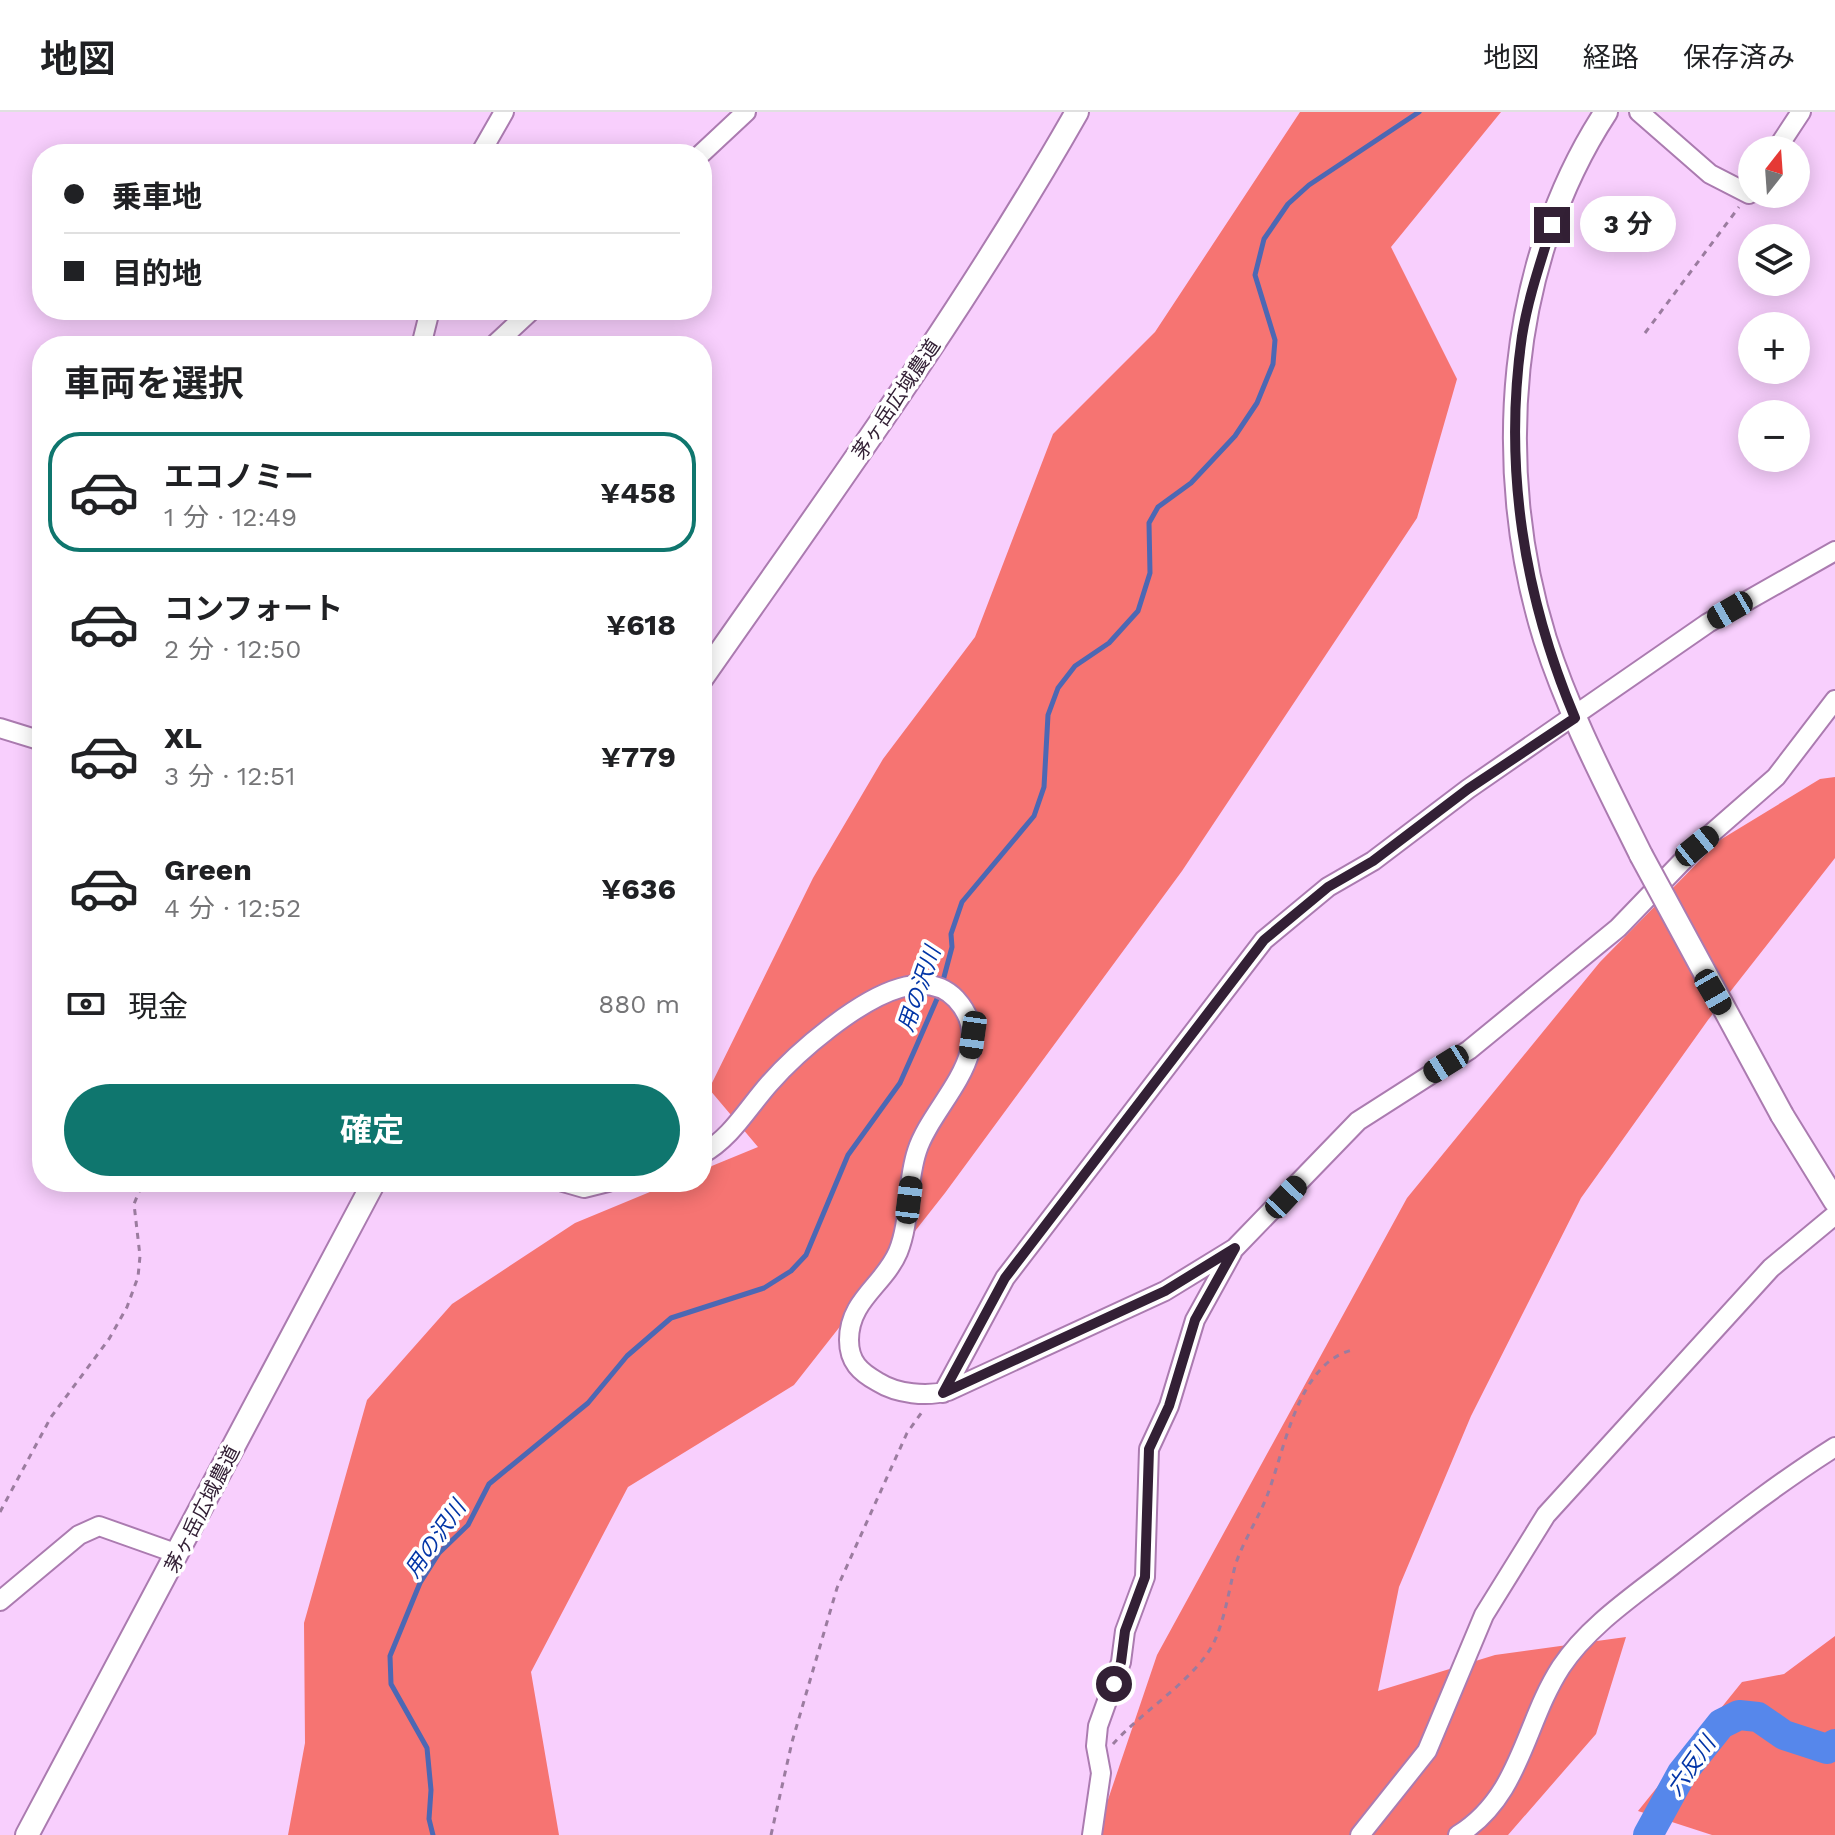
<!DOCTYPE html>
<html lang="ja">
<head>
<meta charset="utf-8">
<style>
	body { margin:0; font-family:"Work Sans","Noto Sans JP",sans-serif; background:#f2f2f2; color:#202124; height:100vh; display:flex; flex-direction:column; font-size:30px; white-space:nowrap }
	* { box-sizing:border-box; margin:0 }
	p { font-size:26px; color:#757577 }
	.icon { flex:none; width:44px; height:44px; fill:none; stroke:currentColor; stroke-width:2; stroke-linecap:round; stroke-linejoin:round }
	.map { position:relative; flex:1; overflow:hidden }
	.side { position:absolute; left:32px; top:224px; width:680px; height:856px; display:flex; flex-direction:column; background:#fff; border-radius:32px; box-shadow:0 4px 20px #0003 }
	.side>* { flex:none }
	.top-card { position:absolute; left:32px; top:32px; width:680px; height:176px; border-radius:32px; box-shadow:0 4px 20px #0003; display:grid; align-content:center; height:176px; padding:0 32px; background:#fff }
	.needle { width:52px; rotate:17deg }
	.tools { position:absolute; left:1738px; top:24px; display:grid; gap:16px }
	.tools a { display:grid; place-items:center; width:72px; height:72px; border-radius:50%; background:#fff; box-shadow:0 4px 20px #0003; font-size:40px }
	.end { position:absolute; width:36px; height:36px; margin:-18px; border:10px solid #332035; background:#fff; box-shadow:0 0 0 4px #fff }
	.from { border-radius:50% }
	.bubble { position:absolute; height:56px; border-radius:28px; background:#fff; box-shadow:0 4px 20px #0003; font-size:26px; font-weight:700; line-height:56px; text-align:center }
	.car { position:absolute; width:24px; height:48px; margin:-24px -12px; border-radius:10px; box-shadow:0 0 6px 2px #0007; background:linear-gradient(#222 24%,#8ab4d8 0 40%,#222 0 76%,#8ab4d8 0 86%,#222 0) }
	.top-card b { display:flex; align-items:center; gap:28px; height:76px; font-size:30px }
	.top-card b+b { border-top:2px solid #e0e0e0 }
	.top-card i { width:20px; height:20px; background:#202124 }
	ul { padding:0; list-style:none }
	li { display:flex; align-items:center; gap:24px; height:120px; margin:0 16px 12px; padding:0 16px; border:4px solid transparent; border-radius:32px }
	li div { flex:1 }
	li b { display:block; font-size:30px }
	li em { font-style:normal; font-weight:700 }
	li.on { border-color:#0f766e }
	li>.icon { width:72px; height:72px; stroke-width:1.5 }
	h2 { padding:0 32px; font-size:36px; line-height:96px }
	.pay { display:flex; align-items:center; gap:20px; height:88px; padding:0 32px; font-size:30px }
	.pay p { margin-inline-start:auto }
	.action { display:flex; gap:16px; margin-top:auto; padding:16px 32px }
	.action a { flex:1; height:92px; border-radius:48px; background:#0f766e; color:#fff; font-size:32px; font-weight:700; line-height:92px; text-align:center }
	header { display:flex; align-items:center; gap:48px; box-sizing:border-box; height:112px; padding:0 40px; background:#fff; border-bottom:2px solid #e0e0e0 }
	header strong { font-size:38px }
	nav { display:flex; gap:44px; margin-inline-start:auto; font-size:28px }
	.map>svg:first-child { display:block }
	.forest { fill:#f67472 }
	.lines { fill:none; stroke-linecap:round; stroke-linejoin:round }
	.stream { stroke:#4c68b4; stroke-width:5 }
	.river { stroke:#5687eb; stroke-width:30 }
	.minor-casing { stroke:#ab7bb0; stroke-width:22 }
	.tertiary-casing { stroke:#ab7bb0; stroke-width:26 }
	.path { stroke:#9b7c9f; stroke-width:3; stroke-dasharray:6 6; stroke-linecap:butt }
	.minor { stroke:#fff; stroke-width:18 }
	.tertiary { stroke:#fff; stroke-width:22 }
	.tertiary-bridge-casing { stroke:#ab7bb0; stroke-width:26; stroke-linecap:butt }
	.tertiary-bridge { stroke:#fff; stroke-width:22 }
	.route { stroke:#332035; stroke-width:10 }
	.labels { text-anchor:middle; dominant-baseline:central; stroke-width:7; stroke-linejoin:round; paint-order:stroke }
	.street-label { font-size:20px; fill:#332035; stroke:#fff }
	.water-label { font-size:22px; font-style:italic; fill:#0235a7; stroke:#fff }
</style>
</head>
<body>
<header>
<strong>地図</strong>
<nav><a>地図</a><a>経路</a><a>保存済み</a></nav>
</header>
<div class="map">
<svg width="1835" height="1723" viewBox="0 0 1835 1723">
	<rect width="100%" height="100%" fill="#f8cffd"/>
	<path class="forest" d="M 1300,0 L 1501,0 L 1391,135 L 1457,267 L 1417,406 L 1182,759 L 945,1081 L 794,1273 L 628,1375 L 531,1560 L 559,1723 L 288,1723 L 305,1631 L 304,1511 L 367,1288 L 452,1192 L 575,1111 L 674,1070 L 702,1070 L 702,1058 L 758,1035 L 709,977 L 813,766 L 883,647 L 975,525 L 1053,322 L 1155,220 Z
		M 1835,665 L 1835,746 L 1708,908 L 1581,1086 L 1471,1304 L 1399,1475 L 1378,1579 L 1495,1543 L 1626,1525 L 1596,1622 L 1508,1723 L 1096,1723 L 1157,1543 L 1407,1086 L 1600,850 L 1720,728 L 1820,667 Z
		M 1835,1524 L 1835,1723 L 1712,1723 L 1638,1699 L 1742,1570 L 1784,1562 Z"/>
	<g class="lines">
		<path class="stream" d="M 433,1723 L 429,1707 L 431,1678 L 427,1636 L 391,1572 L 390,1544 L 420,1471 L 439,1441 L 468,1413 L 489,1372 L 588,1291 L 627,1244 L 671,1206 L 764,1176 L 791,1159 L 806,1143 L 848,1043 L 900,971 L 916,935 L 940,880 L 952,835 L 951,822 L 962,790 L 1034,704 L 1044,675 L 1048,603 L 1058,576 L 1075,554 L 1109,531 L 1138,499 L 1150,461 L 1149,411 L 1158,395 L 1191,371 L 1235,324 L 1257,291 L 1273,252 L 1275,228 L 1255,163 L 1264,127 L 1288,92 L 1309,73 L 1419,0"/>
		<path class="river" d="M 1648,1723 L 1682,1661 L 1721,1612 L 1739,1603 L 1758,1605 L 1784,1623 L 1827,1637 L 1835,1632"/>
		<defs>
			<path id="minor" d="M 1639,0 L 1710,62 L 1749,82 L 1752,77
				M 1776,38 L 1801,0
				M 480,42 L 504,0
				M 701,42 L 746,0
				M 421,234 L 430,198
				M 493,234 L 532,198
				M 0,616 L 42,629
				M 702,1042 C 731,1026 747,997 769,972 C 798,939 858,888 900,876 C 921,870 941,871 956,887 C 1003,938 932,991 917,1039 C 906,1072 911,1108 898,1140 C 884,1173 849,1188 849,1228 C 849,1250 860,1260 878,1270 C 897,1282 927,1285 948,1279 L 1165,1179 L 1235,1136 L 1358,1009 L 1469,938 L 1618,816 L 1697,734 L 1776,665 L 1835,588
				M 563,1070 L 584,1076 L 608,1070
				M 943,1281 L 1005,1166 L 1264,828 L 1328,775 L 1373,749 L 1468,677 L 1708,511 L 1835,439
				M 0,1489 L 79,1423 L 99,1414 L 178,1442
				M 1092,1723 L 1101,1661 L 1096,1634 L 1098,1614 L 1121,1550 L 1125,1519 L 1145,1465 L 1149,1337 L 1169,1294 L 1195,1208 L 1232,1141
				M 1360,1723 L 1427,1639 L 1484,1503 L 1546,1403 L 1771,1156 L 1835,1103
				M 1458,1723 C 1521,1684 1524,1612 1561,1555 C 1588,1514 1635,1483 1673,1453 C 1726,1412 1778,1371 1835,1335"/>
			<path id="tertiary" d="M 1606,0 C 1507,151 1492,357 1545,527 C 1569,602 1606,672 1641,743
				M 702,566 C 832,380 965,197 1077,0
				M 1782,1003 L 1835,1089
				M 27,1723 L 374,1070"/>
		</defs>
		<use href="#minor" class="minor-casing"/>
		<use href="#tertiary" class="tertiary-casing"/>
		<path class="path" d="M 1645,221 L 1739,95
			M 0,1400 L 51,1305 L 109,1227 L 127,1195 L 138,1165 L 140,1144 L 134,1092 L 143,1070
			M 1113,1632 C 1142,1599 1198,1566 1215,1528 C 1226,1503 1229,1476 1236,1451 C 1244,1428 1258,1407 1267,1384 C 1285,1338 1297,1252 1352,1238
			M 771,1723 L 792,1630 L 837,1476 L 907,1321 L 922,1300"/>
		<use href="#minor" class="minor"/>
		<use href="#tertiary" class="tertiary"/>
		<defs>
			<path id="tertiary-bridge" d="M 1641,743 L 1782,1003"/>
		</defs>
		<use href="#tertiary-bridge" class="tertiary-bridge-casing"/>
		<use href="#tertiary-bridge" class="tertiary-bridge"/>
	</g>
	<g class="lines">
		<path class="route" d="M 1114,1572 L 1121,1550 L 1125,1519 L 1145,1465 L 1149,1337 L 1169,1294 L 1195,1208 L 1235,1136 L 1165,1179 L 943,1281 L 1005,1166 L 1264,828 L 1328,775 L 1373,749 L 1468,677 L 1575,606 C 1524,485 1503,355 1522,224 C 1528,186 1541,149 1552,113"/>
	</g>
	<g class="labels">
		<g class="street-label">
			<text transform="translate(896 287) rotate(-56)">茅ヶ岳広域農道</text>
			<text transform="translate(202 1397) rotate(-63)">茅ヶ岳広域農道</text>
		</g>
		<g class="water-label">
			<text transform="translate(919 877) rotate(-71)">用の沢川</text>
			<text transform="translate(435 1427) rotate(-55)">用の沢川</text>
			<text transform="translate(1691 1654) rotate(-55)">六反川</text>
		</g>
	</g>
</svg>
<div class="tools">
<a><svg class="needle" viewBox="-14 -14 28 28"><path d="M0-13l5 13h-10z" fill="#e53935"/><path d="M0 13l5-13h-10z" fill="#757577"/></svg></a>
<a><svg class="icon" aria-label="layers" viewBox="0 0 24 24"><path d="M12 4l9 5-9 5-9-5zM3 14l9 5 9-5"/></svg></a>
<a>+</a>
<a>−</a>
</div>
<i class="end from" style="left:1114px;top:1572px"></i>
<i class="end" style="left:1552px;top:113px"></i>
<div class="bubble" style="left:1580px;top:84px;width:96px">3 分</div>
<i class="car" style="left:1730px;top:498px;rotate:240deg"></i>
<i class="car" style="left:1697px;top:734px;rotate:51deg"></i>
<i class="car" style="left:1713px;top:880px;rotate:150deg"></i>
<i class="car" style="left:973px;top:923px;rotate:188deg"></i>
<i class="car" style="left:1446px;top:952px;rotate:238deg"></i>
<i class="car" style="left:1286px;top:1085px;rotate:43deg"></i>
<i class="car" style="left:909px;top:1088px;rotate:7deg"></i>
<div class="top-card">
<b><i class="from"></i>乗車地</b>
<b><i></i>目的地</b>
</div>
<section class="side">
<h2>車両を選択</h2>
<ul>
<li class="on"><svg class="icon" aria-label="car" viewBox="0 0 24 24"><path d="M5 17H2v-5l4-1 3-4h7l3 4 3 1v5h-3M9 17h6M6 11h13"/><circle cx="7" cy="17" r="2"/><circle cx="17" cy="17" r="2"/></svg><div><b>エコノミー</b><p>1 分 · 12:49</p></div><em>¥458</em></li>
<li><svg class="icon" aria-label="car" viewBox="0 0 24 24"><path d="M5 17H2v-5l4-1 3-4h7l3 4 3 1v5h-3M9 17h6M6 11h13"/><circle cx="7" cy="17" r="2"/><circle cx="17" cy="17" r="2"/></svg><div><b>コンフォート</b><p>2 分 · 12:50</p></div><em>¥618</em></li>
<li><svg class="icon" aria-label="car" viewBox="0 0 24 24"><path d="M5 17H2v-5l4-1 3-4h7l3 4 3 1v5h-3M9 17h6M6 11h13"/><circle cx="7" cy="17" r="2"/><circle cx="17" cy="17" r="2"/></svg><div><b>XL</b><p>3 分 · 12:51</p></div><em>¥779</em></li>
<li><svg class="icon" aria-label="car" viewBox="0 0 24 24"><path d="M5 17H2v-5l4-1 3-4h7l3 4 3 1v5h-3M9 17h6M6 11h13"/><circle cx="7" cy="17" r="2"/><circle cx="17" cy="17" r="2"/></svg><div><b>Green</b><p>4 分 · 12:52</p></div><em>¥636</em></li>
</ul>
<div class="pay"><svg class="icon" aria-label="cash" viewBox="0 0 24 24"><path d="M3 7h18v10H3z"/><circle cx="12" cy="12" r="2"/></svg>現金<p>880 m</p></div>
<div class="action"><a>確定</a></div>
</section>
</div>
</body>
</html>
